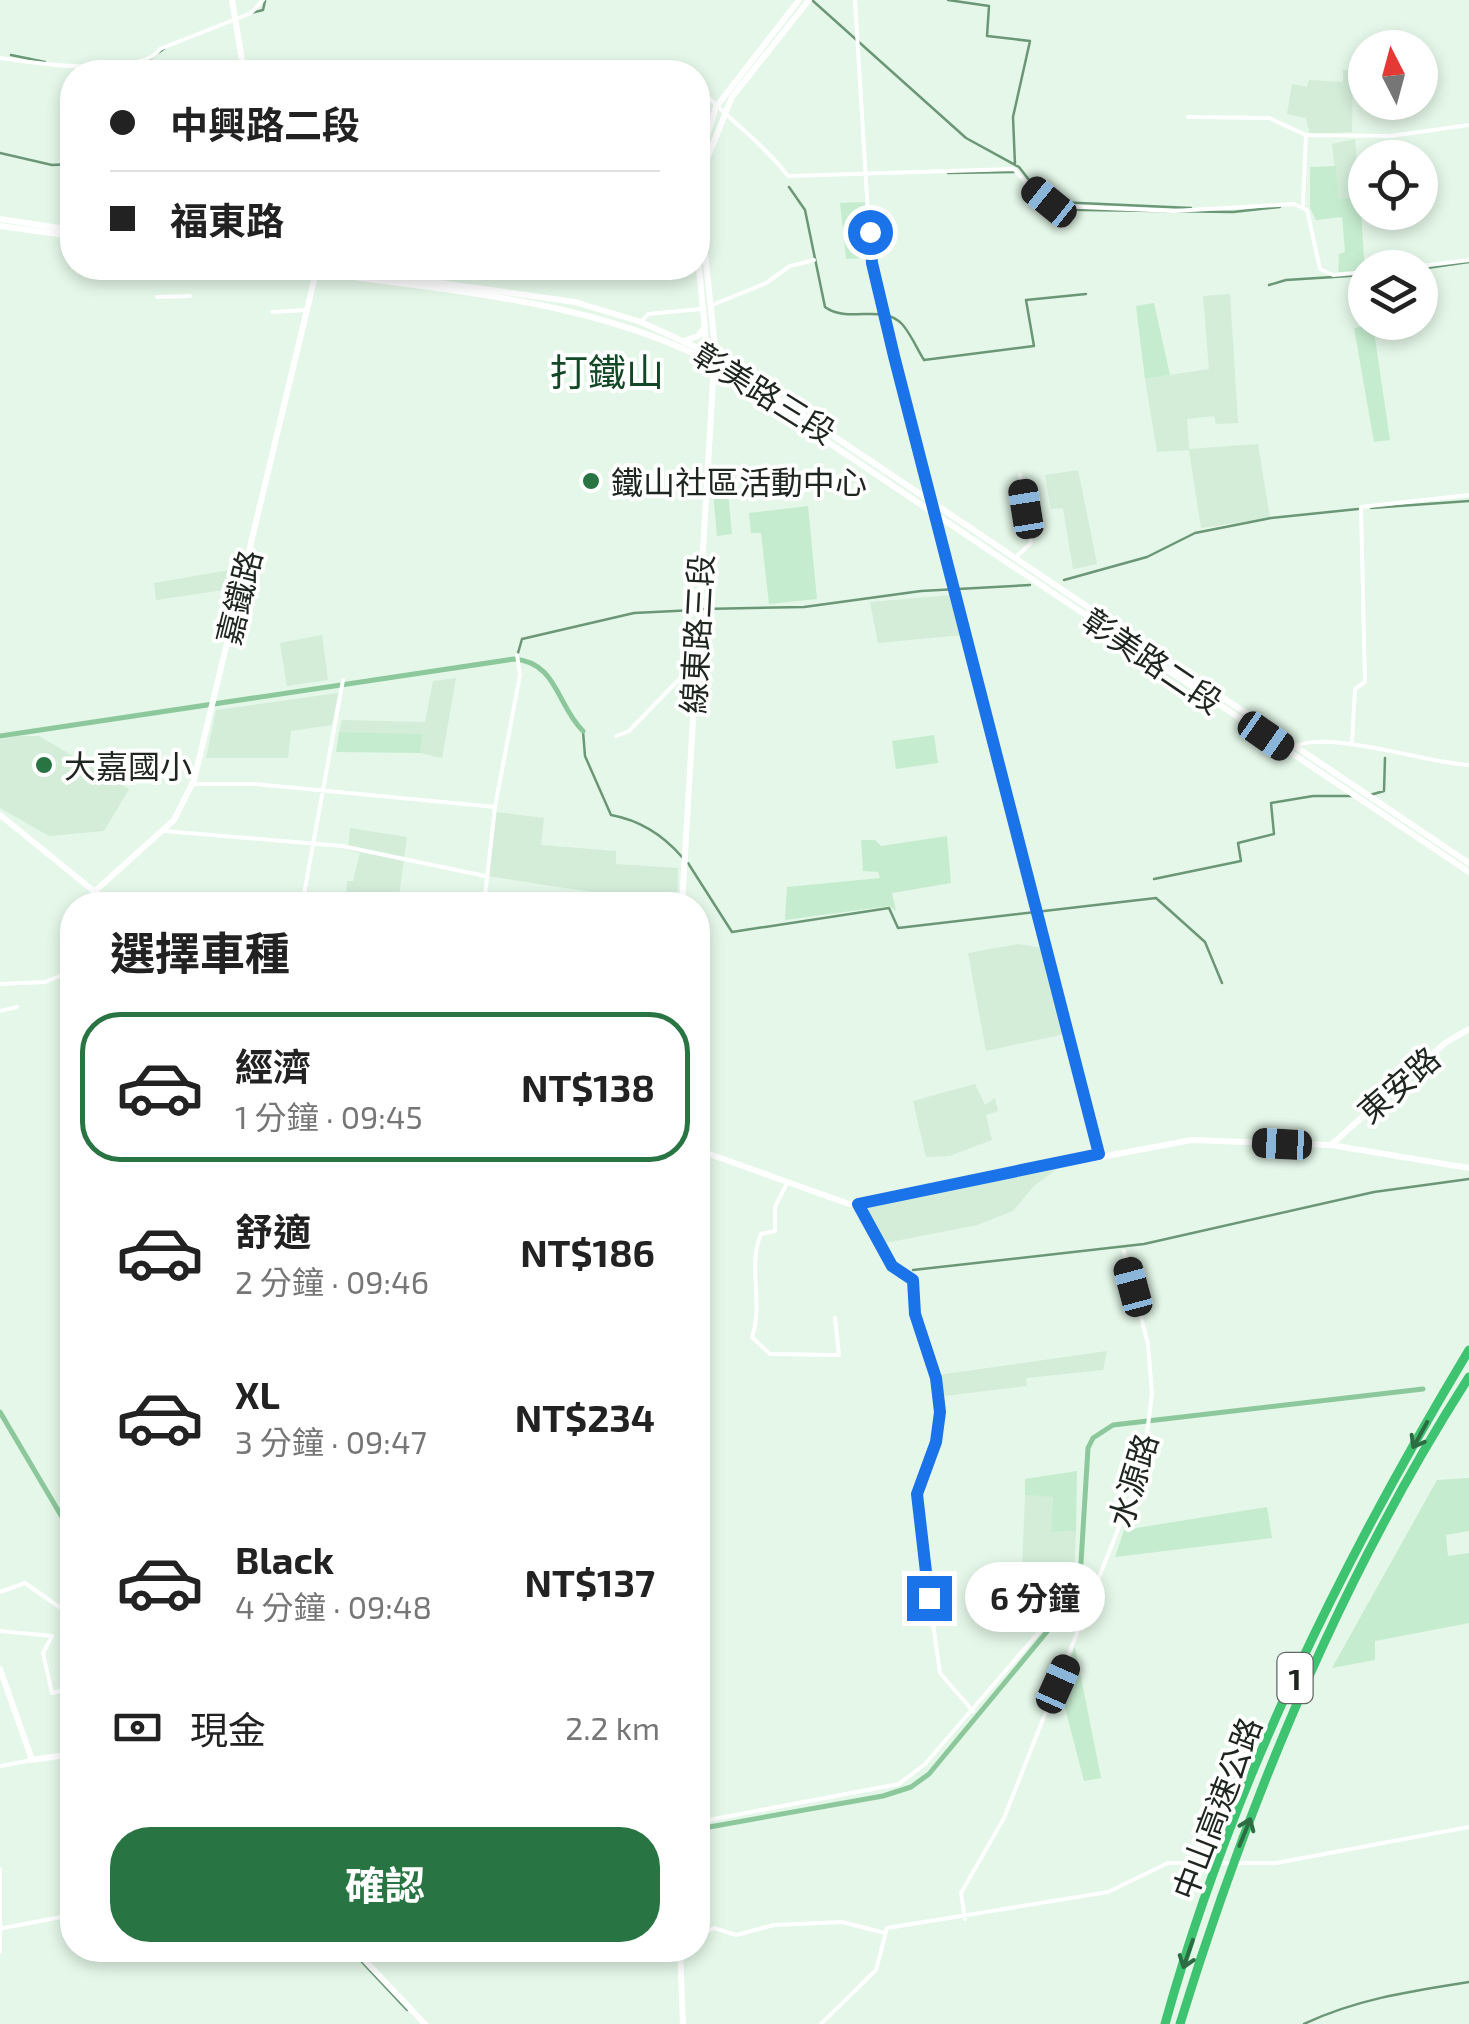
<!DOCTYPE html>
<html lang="zh-TW">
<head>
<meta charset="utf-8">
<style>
	body { margin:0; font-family:"Exo 2","Noto Sans TC",sans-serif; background:#f2f2f2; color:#222; height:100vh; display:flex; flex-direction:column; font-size:38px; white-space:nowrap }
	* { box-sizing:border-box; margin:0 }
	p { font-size:32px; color:#767676 }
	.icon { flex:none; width:55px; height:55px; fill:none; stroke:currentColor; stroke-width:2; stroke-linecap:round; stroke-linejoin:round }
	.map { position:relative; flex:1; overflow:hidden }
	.panel { position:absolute; left:60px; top:892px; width:650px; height:1070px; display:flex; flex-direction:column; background:#fff; border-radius:40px; box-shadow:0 5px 15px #0003 }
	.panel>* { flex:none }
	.top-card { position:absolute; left:60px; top:60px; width:650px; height:220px; border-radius:40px; box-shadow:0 5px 15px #0003; display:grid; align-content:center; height:220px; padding:0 50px; background:#fff }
	.needle { width:65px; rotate:354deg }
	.buttons { position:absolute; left:1348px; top:30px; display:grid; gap:20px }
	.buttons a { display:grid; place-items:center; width:90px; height:90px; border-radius:50%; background:#fff; box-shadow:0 5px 15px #0003; font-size:50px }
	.end { position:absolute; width:45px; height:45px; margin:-22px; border:12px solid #1a73e8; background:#fff; box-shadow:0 0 0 5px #fff }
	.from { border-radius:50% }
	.bubble { position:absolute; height:70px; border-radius:35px; background:#fff; box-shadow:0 5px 15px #0003; font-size:32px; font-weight:700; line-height:70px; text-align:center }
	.car { position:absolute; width:30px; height:60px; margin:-30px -15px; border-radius:12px; box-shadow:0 0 8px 2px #0007; background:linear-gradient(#222 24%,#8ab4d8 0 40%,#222 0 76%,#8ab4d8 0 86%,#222 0) }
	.top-card b { display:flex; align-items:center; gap:35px; height:95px; font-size:38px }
	.top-card b+b { border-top:2px solid #e0e0e0 }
	.top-card i { width:25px; height:25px; background:#222 }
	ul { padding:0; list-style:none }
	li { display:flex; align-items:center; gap:30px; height:150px; margin:0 20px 15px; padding:0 30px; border:5px solid transparent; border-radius:40px }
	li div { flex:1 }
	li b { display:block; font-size:38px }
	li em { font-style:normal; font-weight:700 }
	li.active { border-color:#287443 }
	li>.icon { width:90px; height:90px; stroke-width:1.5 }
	h2 { padding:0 50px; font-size:45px; line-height:120px }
	.pay { display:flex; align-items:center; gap:25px; height:110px; padding:0 50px; font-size:38px }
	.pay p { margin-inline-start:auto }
	.primary-button { display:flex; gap:20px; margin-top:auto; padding:20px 50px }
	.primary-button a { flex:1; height:115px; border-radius:40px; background:#287443; color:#fff; font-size:40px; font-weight:700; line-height:115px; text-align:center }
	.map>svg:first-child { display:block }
	.built { fill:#d3edd9 }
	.green { fill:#c6eccf }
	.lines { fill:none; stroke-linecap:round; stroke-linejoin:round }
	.stream { stroke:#6b9777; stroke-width:2.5 }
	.canal { stroke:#8cc89c; stroke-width:5 }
	.street { stroke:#fff; stroke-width:4 }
	.secondary { stroke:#fff; stroke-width:6 }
	.highway { stroke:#3ec370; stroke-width:9 }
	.oneway { stroke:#2d6d44 }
	.route { stroke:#1a73e8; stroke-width:12 }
	.poi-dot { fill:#287443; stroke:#fff; stroke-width:4 }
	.labels { text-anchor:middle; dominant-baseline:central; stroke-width:8; stroke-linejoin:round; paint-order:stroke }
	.shield { fill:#fff; stroke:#626763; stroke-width:2.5 }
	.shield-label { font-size:30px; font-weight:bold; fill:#1f2620 }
	.street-label { font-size:32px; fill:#1f2620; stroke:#fff }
	.poi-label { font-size:32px; fill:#1f2620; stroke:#fff; text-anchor:start }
	.quarter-label { font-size:38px; fill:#134826; stroke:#fff }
</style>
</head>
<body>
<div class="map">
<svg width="1469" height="2024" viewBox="0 0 1469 2024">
	<rect width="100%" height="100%" fill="#e4f7e8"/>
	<path class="built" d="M 1343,70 L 1353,70 L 1352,132 L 1310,135 L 1306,118 L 1287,114 L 1292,84 L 1307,87 L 1309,80 L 1343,82 Z
		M 1355,139 L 1360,197 L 1338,200 L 1332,144 Z
		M 1230,294 L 1238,423 L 1216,424 L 1214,416 L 1187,419 L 1189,449 L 1258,444 L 1270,518 L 1201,528 L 1189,450 L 1157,452 L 1145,379 L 1209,369 L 1203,296 Z
		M 1078,470 L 1097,564 L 1073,569 L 1063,508 L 1051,509 L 1045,475 Z
		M 241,568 L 237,588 L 156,600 L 154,583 Z
		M 951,595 L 962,635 L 878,643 L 870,602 Z
		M 322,635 L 328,680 L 287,686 L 280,643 Z
		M 456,678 L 442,758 L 420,753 L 423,735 L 339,732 L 342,720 L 425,722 L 433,681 Z
		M 338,693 L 332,725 L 291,731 L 288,758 L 206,758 L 216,710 Z
		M 18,736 L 39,736 L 129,789 L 104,831 L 49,836 L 0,808 L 0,740 Z
		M 496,812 L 544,818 L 541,845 L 616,851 L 616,864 L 678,868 L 677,905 L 487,876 Z
		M 350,828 L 407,837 L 399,896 L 457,905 L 346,905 L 347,881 L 353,881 L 360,853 L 348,850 Z
		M 1018,944 L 1043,948 L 1064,1034 L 986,1051 L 968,953 Z
		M 975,1084 L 985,1105 L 995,1098 L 998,1111 L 986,1115 L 992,1140 L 949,1156 L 926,1157 L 913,1101 Z
		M 1056,1165 L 1057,1169 L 1034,1186 L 1013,1211 L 977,1225 L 885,1243 L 863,1206 Z
		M 1107,1351 L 1103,1370 L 1026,1378 L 1027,1386 L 944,1396 L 938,1375 Z
		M 1025,1495 L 1053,1496 L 1051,1532 L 1076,1531 L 1074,1574 L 1066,1600 L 1058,1613 L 1032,1632 L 1020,1619 Z"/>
	<path class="green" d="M 1336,166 L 1338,199 L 1360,197 L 1365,273 L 1338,275 L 1339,254 L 1345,252 L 1342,217 L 1316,220 L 1310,208 L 1310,167 Z
		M 865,202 L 868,258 L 846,259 L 840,203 Z
		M 1154,303 L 1170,375 L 1145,379 L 1136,306 Z
		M 1373,325 L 1390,440 L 1374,442 L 1354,328 Z
		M 728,491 L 732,534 L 717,536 L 713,493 Z
		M 808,506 L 817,599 L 769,604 L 761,533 L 751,533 L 749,513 Z
		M 339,732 L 423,734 L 420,753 L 336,752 Z
		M 934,735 L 938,763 L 896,769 L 892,741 Z
		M 947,836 L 951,883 L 892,893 L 896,911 L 889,906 L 785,920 L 787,887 L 880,878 L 878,872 L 863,871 L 861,840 L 875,840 L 881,846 Z
		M 1077,1471 L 1076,1531 L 1051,1532 L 1053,1497 L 1025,1495 L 1025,1479 Z
		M 1469,1478 L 1469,1531 L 1446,1535 L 1448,1556 L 1469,1553 L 1469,1623 L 1375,1641 L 1375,1660 L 1332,1668 L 1437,1480 Z
		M 1267,1507 L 1272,1538 L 1115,1557 L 1124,1530 Z
		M 1075,1647 L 1101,1778 L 1084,1781 L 1059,1685 Z"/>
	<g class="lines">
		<path class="stream" d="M 812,0 L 966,138 L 1019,167 L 1033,185 L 1057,202 L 1191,208
			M 948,0 L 989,6 L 987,36 L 1030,41 L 1013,117 L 1015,165
			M 251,13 L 263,10 L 265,1
			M 11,55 L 45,62
			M 148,60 L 165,48
			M 0,153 L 52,165 L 72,164
			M 948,173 L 1015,172
			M 1027,186 L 1054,208 L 1081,210 L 1233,212 L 1280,207
			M 789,187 L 805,210 L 825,307 C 848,324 882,303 902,324 C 911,334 917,349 924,360 L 1034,346 L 1026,300 L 1086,294
			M 1420,269 L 1469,262
			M 1269,285 L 1286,280 L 1365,275
			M 1371,508 L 1469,501
			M 1064,580 L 1147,557 L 1195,533 L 1271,518 L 1358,509
			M 703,609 L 804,607 L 921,591 L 1030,585
			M 518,653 L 522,639 L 634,613 L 695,610
			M 583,731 L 585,756 L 611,815 C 639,820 663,835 682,857
			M 1370,795 L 1384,791 L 1385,758
			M 688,863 L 732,932 L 889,908 L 898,928 L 1156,898 L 1205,942 L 1222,983
			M 1154,879 L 1241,861 L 1238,843 L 1274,834 L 1271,803 L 1313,796 L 1352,796
			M 913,1270 L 1144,1244 L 1374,1192 L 1469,1179
			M 361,1961 L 407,2010
			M 1304,2024 C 1356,1999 1412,1991 1469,1982"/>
		<path class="canal" d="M 0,736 L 514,659 C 557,662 557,706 583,731
			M 0,1412 L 72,1534
			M 698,1829 L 883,1796 L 911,1787 L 929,1774 L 1069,1605 L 1080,1579 L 1088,1448 L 1093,1438 L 1113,1425 L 1423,1389"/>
		<path class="street" d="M 855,0 L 871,263 L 1099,1154
			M 0,58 C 34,63 139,79 160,49 L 251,13 L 263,0
			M 698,87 C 728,119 761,141 788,176 L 1014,169 L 1027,184 L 1059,206 L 1174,211 L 1294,204 L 1307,210 L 1320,269 L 1333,275 L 1365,272
			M 1188,117 L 1269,118 L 1306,135 L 1390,136 L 1469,125
			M 1303,205 L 1306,135
			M 1405,268 L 1469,260
			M 157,297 L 190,296
			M 710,306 L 766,283 L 790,266 L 814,260
			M 272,312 L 306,310
			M 641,322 L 648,314 L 700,309
			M 1015,558 L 1031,543 L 1020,475
			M 616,736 L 629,731 L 694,664
			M 1352,743 L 1355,689 L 1365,682 L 1361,507 L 1469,495
			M 1289,752 C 1310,723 1432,765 1469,765
			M 193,784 L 255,784 L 495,807
			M 164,831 L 342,846 L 485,876
			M 302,905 L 343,680
			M 484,905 L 495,807 L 520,675 L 517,655
			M 0,984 L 45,982 L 72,971
			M 0,1011 L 17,1007
			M 786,1185 L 775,1207 L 775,1231 L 761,1234 C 747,1267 764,1303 752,1337 L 770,1354 L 839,1355 L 835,1318
			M 858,1204 L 893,1266 L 913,1280 L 915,1314 L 936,1378 L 940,1412 L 936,1442 L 917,1494 L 917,1511 L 940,1673 L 973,1711
			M 0,1592 L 25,1583 L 72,1616
			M 0,1631 L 52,1636 L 43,1653 L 52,1693 L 72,1688
			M 0,1766 L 32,1760
			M 698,1822 L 899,1784 L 925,1764 L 1045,1625 L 1082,1629
			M 0,1869 L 0,1952
			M 965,1919 L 961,1893 L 1004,1818 L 1143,1466 L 1152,1393 L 1148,1344 L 1124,1251
			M 3,1928 L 72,1915
			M 698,1936 L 714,1928 L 736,1935 L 774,1925 L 842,1922 L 885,1933
			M 821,2024 L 876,1970 L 887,1928 L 1108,1892 L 1168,1863 L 1276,1863 L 1469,1827"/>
		<path class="secondary" d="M 232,0 L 244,72
			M 698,164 L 716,107 L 799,0
			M 0,219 L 72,230
			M 0,226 L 72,236
			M 698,257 L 707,352
			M 290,268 C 427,290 574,295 701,357 L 1469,872
			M 335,268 L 575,302 L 641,322 L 713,355 L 1469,863
			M 684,341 L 698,336 L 705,327
			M 0,815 L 111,905
			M 95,891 L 174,820 L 194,780 L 317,268
			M 682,905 L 715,347 L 703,234 L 703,169 L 732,97 L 809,0
			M 1331,1145 L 1445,1043 L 1469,1029
			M 698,1150 L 849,1204 L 1192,1140 L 1331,1145 L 1469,1168
			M 0,1669 L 32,1760 L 72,1754
			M 355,1950 L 425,2024
			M 680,1950 L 683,2024"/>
		<path class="highway" d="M 1165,2024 C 1231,1786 1342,1561 1469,1350
			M 1180,2024 C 1249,1799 1342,1575 1469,1377"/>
	</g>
	<defs><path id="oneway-shaft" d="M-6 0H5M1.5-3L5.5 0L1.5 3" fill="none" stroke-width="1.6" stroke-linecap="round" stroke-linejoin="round" transform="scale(2.5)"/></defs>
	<g class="oneway">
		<use href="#oneway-shaft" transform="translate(1420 1435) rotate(119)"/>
		<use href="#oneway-shaft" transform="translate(1245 1832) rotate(-68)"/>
		<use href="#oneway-shaft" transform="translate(1188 1954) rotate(109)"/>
	</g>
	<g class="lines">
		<path class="route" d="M 870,232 L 872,263 L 894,356 L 1099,1154 L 858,1204 L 892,1266 L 913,1280 L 915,1314 L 936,1378 L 940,1412 L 936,1442 L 917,1494 L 929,1598"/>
	</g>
	<g class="poi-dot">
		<circle cx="591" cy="481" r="10"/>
		<circle cx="44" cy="765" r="10"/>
	</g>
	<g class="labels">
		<rect class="shield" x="1277.5" y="1653" width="35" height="50" rx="8"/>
		<g class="shield-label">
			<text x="1295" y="1678">1</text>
		</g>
		<g class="street-label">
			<text transform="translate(765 392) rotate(32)">彰美路三段</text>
			<text transform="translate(238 597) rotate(-76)">嘉鐵路</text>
			<text transform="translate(696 634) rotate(-87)">線東路三段</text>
			<text transform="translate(1153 660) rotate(34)">彰美路二段</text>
			<text transform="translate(1398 1084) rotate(-41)">東安路</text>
			<text transform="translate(1132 1480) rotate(-73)">水源路</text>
			<text transform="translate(1216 1808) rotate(-69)">中山高速公路</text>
		</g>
		<g class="poi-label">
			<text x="611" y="481">鐵山社區活動中心</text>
			<text x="64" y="765">大嘉國小</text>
		</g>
		<g class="quarter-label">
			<text x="607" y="371">打鐵山</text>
		</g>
	</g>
</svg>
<div class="buttons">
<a><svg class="needle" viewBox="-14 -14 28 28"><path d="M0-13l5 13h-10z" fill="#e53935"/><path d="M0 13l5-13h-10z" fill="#767676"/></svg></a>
<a><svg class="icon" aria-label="locate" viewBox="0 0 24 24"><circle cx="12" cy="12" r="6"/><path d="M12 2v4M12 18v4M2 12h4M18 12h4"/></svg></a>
<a><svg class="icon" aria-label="layers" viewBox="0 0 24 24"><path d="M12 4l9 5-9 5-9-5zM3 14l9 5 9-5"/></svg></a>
</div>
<i class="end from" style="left:870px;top:232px"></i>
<i class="end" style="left:929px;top:1598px"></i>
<div class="bubble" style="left:965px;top:1562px;width:140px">6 分鐘</div>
<i class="car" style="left:1049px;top:202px;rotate:309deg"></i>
<i class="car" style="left:1026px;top:509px;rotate:351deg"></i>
<i class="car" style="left:1266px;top:736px;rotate:125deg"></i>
<i class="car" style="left:1282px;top:1144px;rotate:273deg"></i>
<i class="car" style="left:1133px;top:1287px;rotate:345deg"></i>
<i class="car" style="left:1058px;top:1684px;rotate:24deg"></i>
<div class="top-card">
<b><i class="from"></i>中興路二段</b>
<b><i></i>福東路</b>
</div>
<section class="panel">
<h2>選擇車種</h2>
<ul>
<li class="active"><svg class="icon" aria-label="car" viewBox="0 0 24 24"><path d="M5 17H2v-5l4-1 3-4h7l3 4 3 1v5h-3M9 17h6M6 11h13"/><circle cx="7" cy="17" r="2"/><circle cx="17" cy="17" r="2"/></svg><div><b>經濟</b><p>1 分鐘 · 09:45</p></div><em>NT$138</em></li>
<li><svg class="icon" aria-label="car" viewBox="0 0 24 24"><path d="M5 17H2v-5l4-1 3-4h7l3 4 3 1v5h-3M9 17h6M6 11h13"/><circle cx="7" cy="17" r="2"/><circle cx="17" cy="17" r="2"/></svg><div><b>舒適</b><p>2 分鐘 · 09:46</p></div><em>NT$186</em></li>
<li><svg class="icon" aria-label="car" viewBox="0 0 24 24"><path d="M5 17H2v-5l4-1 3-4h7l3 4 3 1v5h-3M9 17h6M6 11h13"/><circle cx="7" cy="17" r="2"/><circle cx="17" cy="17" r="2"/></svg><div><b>XL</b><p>3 分鐘 · 09:47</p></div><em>NT$234</em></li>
<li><svg class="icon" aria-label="car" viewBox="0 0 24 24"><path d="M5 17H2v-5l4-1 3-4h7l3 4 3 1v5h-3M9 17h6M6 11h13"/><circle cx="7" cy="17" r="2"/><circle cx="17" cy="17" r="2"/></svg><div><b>Black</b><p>4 分鐘 · 09:48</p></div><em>NT$137</em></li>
</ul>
<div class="pay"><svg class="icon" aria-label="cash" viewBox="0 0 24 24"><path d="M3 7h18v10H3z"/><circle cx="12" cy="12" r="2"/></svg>現金<p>2.2 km</p></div>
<div class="primary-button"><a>確認</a></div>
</section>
</div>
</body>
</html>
